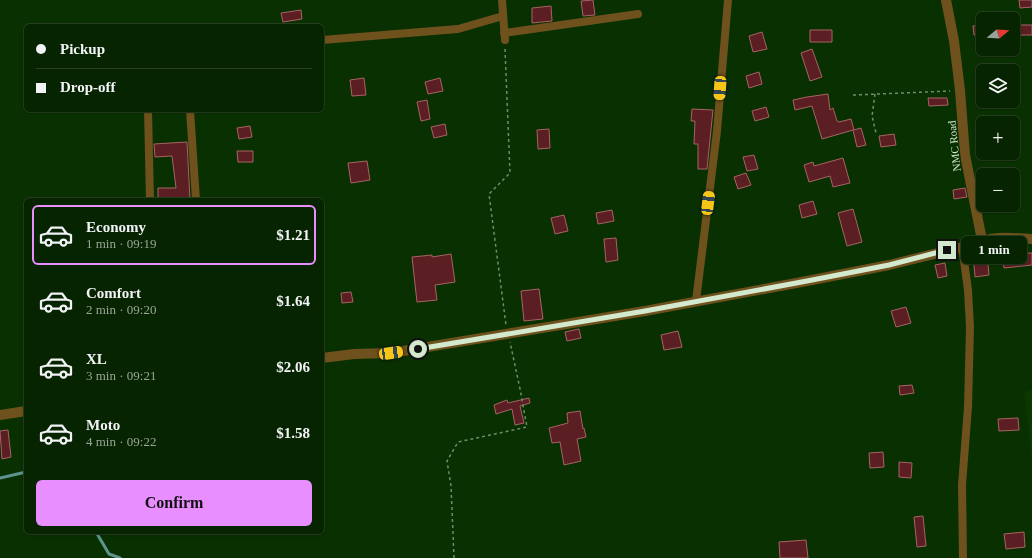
<!DOCTYPE html>
<html lang="en">
<head>
<meta charset="utf-8">
<style>
	body { margin:0; font-family:"Times New Roman",serif; background:#102c0a; color:#f1f3f6; height:100vh; display:flex; flex-direction:column; font-size:15px; white-space:nowrap }
	* { box-sizing:border-box; margin:0 }
	p { font-size:13px; color:#98a499 }
	.icon { flex:none; width:22px; height:22px; fill:none; stroke:currentColor; stroke-width:2; stroke-linecap:round; stroke-linejoin:round }
	.map { position:relative; flex:1; overflow:hidden }
	.details { position:absolute; left:24px; top:198px; width:300px; height:336px; display:flex; flex-direction:column; background:#072400; border-radius:6px; box-shadow:0 1px 3px #0004,0 0 0 1px #284122 }
	.details>* { flex:none }
	.guide { position:absolute; left:24px; top:24px; width:300px; height:88px; border-radius:6px; box-shadow:0 1px 3px #0004,0 0 0 1px #284122; display:grid; align-content:center; height:88px; padding:0 12px; background:#072400 }
	.needle { width:26px; rotate:72deg }
	.tools { position:absolute; left:976px; top:12px; display:grid; gap:8px }
	.tools a { display:grid; place-items:center; width:44px; height:44px; border-radius:6px; background:#072400; box-shadow:0 1px 3px #0004,0 0 0 1px #284122; font-size:20px }
	.end { position:absolute; width:18px; height:18px; margin:-9px; border:5px solid #d3e9ce; background:#111; box-shadow:0 0 0 2px #111 }
	.from { border-radius:50% }
	.bubble { position:absolute; height:28px; border-radius:6px; background:#072400; box-shadow:0 1px 3px #0004,0 0 0 1px #284122; font-size:13px; font-weight:800; line-height:28px; text-align:center }
	.car { position:absolute; width:12px; height:24px; margin:-12px -6px; border-radius:5px; box-shadow:0 0 3px 1px #0007; background:linear-gradient(#f5c518 24%,#345 0 40%,#f5c518 0 76%,#345 0 86%,#f5c518 0) }
	.guide b { display:flex; align-items:center; gap:14px; height:38px; font-size:15px }
	.guide b+b { border-top:1px solid #284122 }
	.guide i { width:10px; height:10px; background:#f1f3f6 }
	ul { padding:7px 0 0; list-style:none }
	li { display:flex; align-items:center; gap:12px; height:60px; margin:0 8px 6px; padding:0 4px; border:2px solid transparent; border-radius:6px }
	li div { flex:1 }
	li b { display:block; font-size:15px }
	li em { font-style:normal; font-weight:800 }
	li.current { border-color:#e88eff }
	li>.icon { width:36px; height:36px; stroke-width:1.5 }
	.action { display:flex; gap:8px; margin-top:auto; padding:8px 12px }
	.action a { flex:1; height:46px; border-radius:6px; background:#e88eff; color:#111; font-size:16px; font-weight:800; line-height:46px; text-align:center }
	.map>svg:first-child { display:block }
	.built { fill:#0b3800 }
	.lines { fill:none; stroke-linecap:round; stroke-linejoin:round }
	.stream { stroke:#5d948e; stroke-width:3 }
	.building { fill:#5a1e23; stroke:#a76364 }
	.path { stroke:#6f8d68; stroke-width:1.5; stroke-dasharray:3 3; stroke-linecap:butt }
	.minor { stroke:#6e511d; stroke-width:8 }
	.tertiary { stroke:#6e511d; stroke-width:10 }
	.route { stroke:#d3e9ce; stroke-width:5 }
	.labels { text-anchor:middle; dominant-baseline:central; stroke-width:3; stroke-linejoin:round; paint-order:stroke }
	.street-label { font-size:11px; fill:#d3e9ce; stroke:#093000 }
</style>
</head>
<body>
<div class="map">
<svg width="1032" height="558" viewBox="0 0 1032 558">
	<rect width="100%" height="100%" fill="#093000"/>
	<path class="built" d="M 1032,390 L 1032,458 L 1024,392 Z"/>
	<g class="lines">
		<path class="stream" d="M 0,478 L 26,472
			M 96,532 L 109,554 L 120,558"/>
	</g>
	<path class="building" d="M 593,0 L 595,15 L 583,16 L 581,1 Z
		M 1019,0 L 1032,0 L 1032,7 L 1020,8 Z
		M 551,6 L 552,21 L 532,23 L 532,8 Z
		M 301,10 L 302,19 L 283,22 L 281,13 Z
		M 983,25 L 983,35 L 974,35 L 973,26 Z
		M 1018,25 L 1032,25 L 1032,35 L 1018,35 Z
		M 810,30 L 832,30 L 832,42 L 810,42 Z
		M 762,32 L 767,49 L 753,52 L 749,36 Z
		M 812,49 L 822,77 L 810,81 L 801,53 Z
		M 759,72 L 762,84 L 749,88 L 746,76 Z
		M 364,78 L 366,95 L 352,96 L 350,80 Z
		M 440,78 L 443,91 L 428,94 L 425,82 Z
		M 828,94 L 830,110 L 833,108 L 837,121 L 839,122 L 851,119 L 854,130 L 861,128 L 866,145 L 857,147 L 853,130 L 822,139 L 812,106 L 795,110 L 793,100 L 807,97 Z
		M 928,98 L 947,98 L 948,105 L 929,106 Z
		M 427,100 L 430,119 L 421,121 L 417,102 Z
		M 766,107 L 769,117 L 755,121 L 752,111 Z
		M 692,109 L 713,110 L 707,169 L 698,169 L 698,144 L 694,144 L 695,121 L 691,121 Z
		M 445,124 L 447,135 L 434,138 L 431,127 Z
		M 250,126 L 252,137 L 239,139 L 237,128 Z
		M 549,129 L 550,148 L 538,149 L 537,130 Z
		M 894,134 L 896,145 L 881,147 L 879,136 Z
		M 187,142 L 190,200 L 158,200 L 158,188 L 176,188 L 172,156 L 155,157 L 154,144 Z
		M 237,151 L 253,151 L 253,162 L 238,162 Z
		M 754,155 L 758,169 L 747,171 L 743,157 Z
		M 843,158 L 850,183 L 833,187 L 830,176 L 809,182 L 804,165 L 813,162 L 814,166 Z
		M 367,161 L 370,180 L 351,183 L 348,163 Z
		M 746,173 L 751,185 L 738,189 L 734,177 Z
		M 965,188 L 967,197 L 954,199 L 953,190 Z
		M 813,201 L 817,214 L 802,218 L 799,205 Z
		M 853,209 L 862,242 L 847,246 L 838,213 Z
		M 612,210 L 614,221 L 598,224 L 596,213 Z
		M 564,215 L 568,231 L 555,234 L 551,218 Z
		M 616,238 L 618,260 L 606,262 L 604,239 Z
		M 987,253 L 989,275 L 975,277 L 973,254 Z
		M 1025,253 L 1032,253 L 1032,265 L 1004,268 L 1002,255 Z
		M 451,254 L 455,282 L 435,285 L 437,300 L 417,302 L 412,257 L 432,255 L 432,257 Z
		M 945,263 L 947,276 L 938,278 L 935,265 Z
		M 539,289 L 543,319 L 524,321 L 521,291 Z
		M 351,292 L 353,302 L 342,303 L 341,293 Z
		M 906,307 L 911,323 L 896,327 L 891,311 Z
		M 579,329 L 581,338 L 567,341 L 565,332 Z
		M 678,331 L 682,347 L 664,350 L 661,335 Z
		M 912,385 L 914,393 L 900,395 L 899,386 Z
		M 529,398 L 530,403 L 520,406 L 524,423 L 515,425 L 512,409 L 496,414 L 494,405 L 507,400 L 508,403 Z
		M 580,411 L 583,429 L 584,428 L 586,437 L 577,439 L 581,461 L 564,465 L 560,442 L 552,443 L 549,428 L 568,423 L 567,413 Z
		M 1018,418 L 1019,430 L 999,431 L 998,419 Z
		M 8,430 L 11,457 L 2,459 L 0,431 Z
		M 883,452 L 884,467 L 870,468 L 869,453 Z
		M 899,462 L 912,463 L 911,478 L 899,477 Z
		M 923,516 L 926,546 L 917,547 L 914,517 Z
		M 1024,532 L 1025,547 L 1006,549 L 1004,534 Z
		M 806,540 L 808,558 L 780,558 L 779,542 Z"/>
	<g class="lines">
		<path class="path" d="M 505,49 L 510,173 L 489,194 L 506,325
			M 875,94 L 872,116 L 876,133
			M 853,95 L 950,91
			M 454,558 L 451,486 L 447,461 L 458,442 L 527,427 L 520,389 L 510,342"/>
		<path class="minor" d="M 502,0 L 505,40
			M 504,33 L 638,14
			M 322,40 L 458,29 L 503,16
			M 148,110 L 150,200
			M 190,110 L 196,200
			M 962,246 L 968,290 L 970,327 L 968,407 L 962,485 L 963,558
			M 696,301 L 717,131 L 728,0"/>
		<path class="tertiary" d="M 946,0 L 954,41 L 960,90 L 965,155 L 982,240
			M 322,358 L 354,354 L 391,353 L 645,311 L 807,281 L 889,265 L 975,244 C 992,235 1013,238 1032,239
			M 0,415 L 26,411"/>
	</g>
	<g class="lines">
		<path class="route" d="M 418,349 L 645,311 L 807,281 L 889,265 L 947,250"/>
	</g>
	<g class="labels">
		<g class="street-label">
			<text transform="translate(954 146) rotate(-96)">NMC Road</text>
		</g>
	</g>
</svg>
<div class="tools">
<a><svg class="needle" viewBox="-14 -14 28 28"><path d="M0-13l5 13h-10z" fill="#e53935"/><path d="M0 13l5-13h-10z" fill="#98a499"/></svg></a>
<a><svg class="icon" aria-label="layers" viewBox="0 0 24 24"><path d="M12 4l9 5-9 5-9-5zM3 14l9 5 9-5"/></svg></a>
<a>+</a>
<a>−</a>
</div>
<i class="end from" style="left:418px;top:349px"></i>
<i class="end" style="left:947px;top:250px"></i>
<div class="bubble" style="left:961px;top:236px;width:66px">1 min</div>
<i class="car" style="left:720px;top:88px;rotate:184deg"></i>
<i class="car" style="left:708px;top:203px;rotate:7deg"></i>
<i class="car" style="left:391px;top:353px;rotate:82deg"></i>
<div class="guide">
<b><i class="from"></i>Pickup</b>
<b><i></i>Drop-off</b>
</div>
<section class="details">
<ul>
<li class="current"><svg class="icon" aria-label="car" viewBox="0 0 24 24"><path d="M5 17H2v-5l4-1 3-4h7l3 4 3 1v5h-3M9 17h6M6 11h13"/><circle cx="7" cy="17" r="2"/><circle cx="17" cy="17" r="2"/></svg><div><b>Economy</b><p>1 min · 09:19</p></div><em>$1.21</em></li>
<li><svg class="icon" aria-label="car" viewBox="0 0 24 24"><path d="M5 17H2v-5l4-1 3-4h7l3 4 3 1v5h-3M9 17h6M6 11h13"/><circle cx="7" cy="17" r="2"/><circle cx="17" cy="17" r="2"/></svg><div><b>Comfort</b><p>2 min · 09:20</p></div><em>$1.64</em></li>
<li><svg class="icon" aria-label="car" viewBox="0 0 24 24"><path d="M5 17H2v-5l4-1 3-4h7l3 4 3 1v5h-3M9 17h6M6 11h13"/><circle cx="7" cy="17" r="2"/><circle cx="17" cy="17" r="2"/></svg><div><b>XL</b><p>3 min · 09:21</p></div><em>$2.06</em></li>
<li><svg class="icon" aria-label="car" viewBox="0 0 24 24"><path d="M5 17H2v-5l4-1 3-4h7l3 4 3 1v5h-3M9 17h6M6 11h13"/><circle cx="7" cy="17" r="2"/><circle cx="17" cy="17" r="2"/></svg><div><b>Moto</b><p>4 min · 09:22</p></div><em>$1.58</em></li>
</ul>
<div class="action"><a>Confirm</a></div>
</section>
</div>
</body>
</html>
